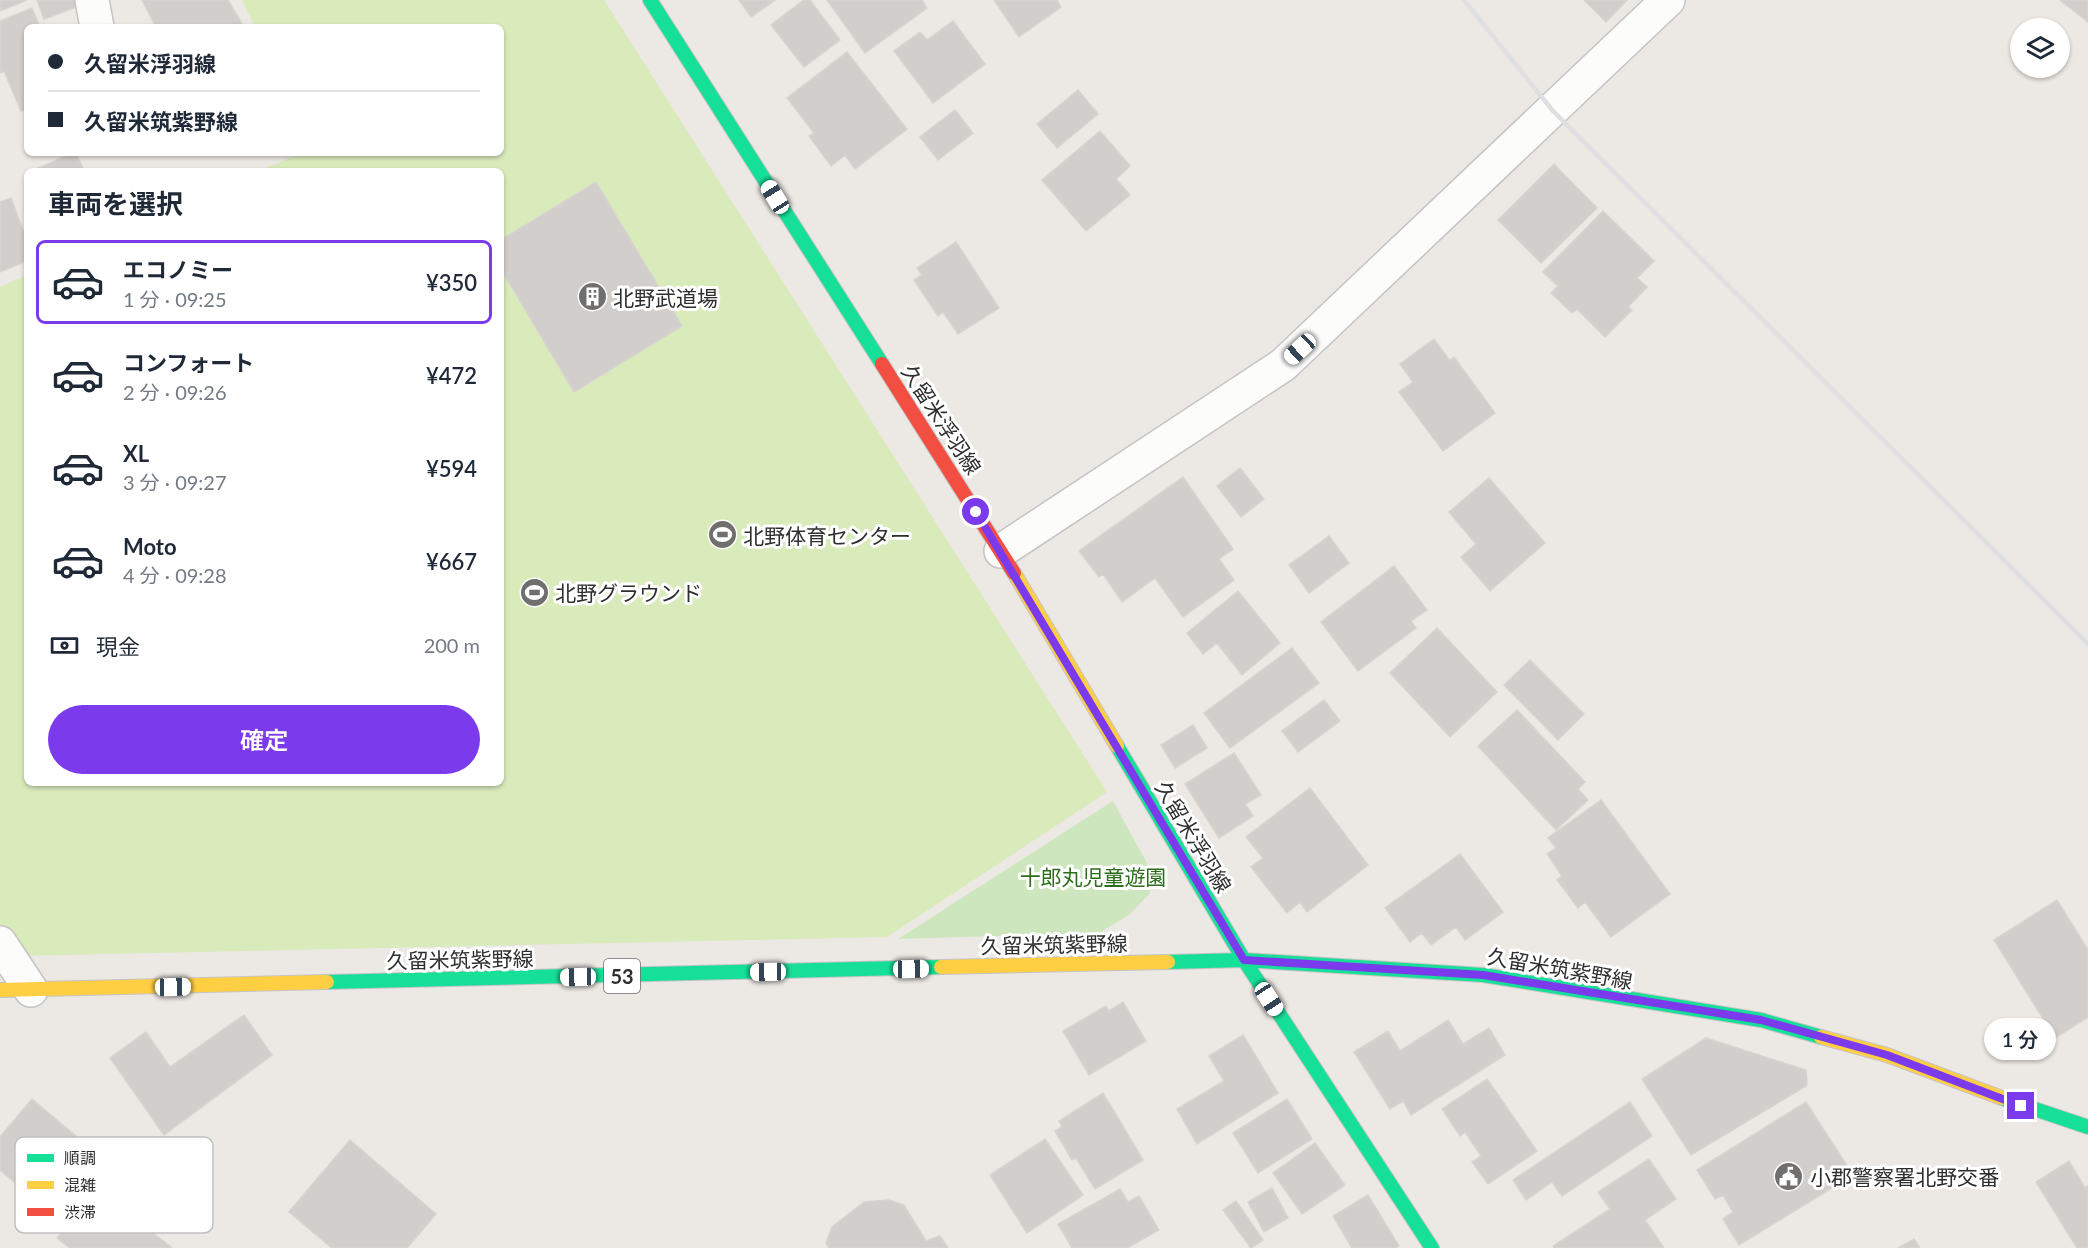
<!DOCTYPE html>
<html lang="ja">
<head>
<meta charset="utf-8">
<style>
	body { margin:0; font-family:Lato,"Noto Sans JP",sans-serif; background:#f6f6f7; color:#1f2937; height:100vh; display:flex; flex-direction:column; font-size:22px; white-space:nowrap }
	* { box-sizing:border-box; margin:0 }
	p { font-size:20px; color:#747a83 }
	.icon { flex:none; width:33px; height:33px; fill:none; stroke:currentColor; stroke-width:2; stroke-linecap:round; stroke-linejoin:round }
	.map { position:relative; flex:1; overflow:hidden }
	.side { position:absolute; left:24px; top:168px; width:480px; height:618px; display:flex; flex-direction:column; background:#fff; border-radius:9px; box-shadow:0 2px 4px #0004 }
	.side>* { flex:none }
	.hud { position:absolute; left:24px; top:24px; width:480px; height:132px; border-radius:9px; box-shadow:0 2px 4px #0004; display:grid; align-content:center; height:132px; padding:0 24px; background:#fff }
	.buttons { position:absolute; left:2010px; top:18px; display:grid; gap:12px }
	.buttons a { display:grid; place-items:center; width:60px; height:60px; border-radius:50%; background:#fff; box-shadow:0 2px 4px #0004; font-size:30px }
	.end { position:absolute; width:27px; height:27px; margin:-14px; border:8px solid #7c3aed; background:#fff; box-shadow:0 0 0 3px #fff }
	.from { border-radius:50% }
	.bubble { position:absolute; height:42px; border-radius:21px; background:#fff; box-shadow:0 2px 4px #0004; font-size:20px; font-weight:600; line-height:42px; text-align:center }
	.car { position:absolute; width:18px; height:36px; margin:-18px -9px; border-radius:8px; box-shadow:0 0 4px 2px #0007; background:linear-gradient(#fff 24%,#345 0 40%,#fff 0 76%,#345 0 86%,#fff 0) }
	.hud b { display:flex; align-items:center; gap:21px; height:57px; font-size:22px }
	.hud b+b { border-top:2px solid #e0e1e3 }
	.hud i { width:15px; height:15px; background:#1f2937 }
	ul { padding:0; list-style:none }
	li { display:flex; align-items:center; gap:18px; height:84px; margin:0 12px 9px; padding:0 12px; border:3px solid transparent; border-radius:9px }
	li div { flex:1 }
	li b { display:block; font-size:22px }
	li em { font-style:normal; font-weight:600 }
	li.active { border-color:#7c3aed }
	li>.icon { width:54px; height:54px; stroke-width:1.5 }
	h2 { padding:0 24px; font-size:27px; line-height:72px }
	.pay { display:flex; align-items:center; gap:15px; height:66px; padding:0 24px; font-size:22px }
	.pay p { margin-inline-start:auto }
	.button { display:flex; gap:12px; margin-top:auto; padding:12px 24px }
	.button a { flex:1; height:69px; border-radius:36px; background:#7c3aed; color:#fff; font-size:24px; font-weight:600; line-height:69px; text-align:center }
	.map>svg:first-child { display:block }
	.green { fill:#cee6be }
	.pitch { fill:#d9eabb }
	.building { fill:#d1cecb; stroke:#d7d4d0; stroke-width:1.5 }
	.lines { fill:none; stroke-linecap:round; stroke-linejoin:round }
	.street-casing { stroke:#c5c4c5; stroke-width:36 }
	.fast-casing { stroke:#c5c4c5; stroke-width:16 }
	.slow-casing { stroke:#c5c4c5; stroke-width:16 }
	.jam-casing { stroke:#c5c4c5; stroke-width:16 }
	.street { stroke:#fcfcfb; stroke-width:33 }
	.fast { stroke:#16e098; stroke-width:14 }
	.slow { stroke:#ffcf43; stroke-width:14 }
	.jam { stroke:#f24e42; stroke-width:14 }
	.rail { stroke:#dfdfe1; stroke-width:4.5 }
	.route { stroke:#7c3aed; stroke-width:8 }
	.labels { text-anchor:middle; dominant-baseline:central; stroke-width:6; stroke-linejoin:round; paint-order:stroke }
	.shield { fill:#fff; stroke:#6d6d6d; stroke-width:1.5 }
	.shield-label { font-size:20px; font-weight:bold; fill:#2e2e2e }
	.poi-label { font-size:21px; fill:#2e2e2e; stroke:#fff; text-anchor:start }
	.street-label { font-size:21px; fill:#2e2e2e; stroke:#fff }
	.park-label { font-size:21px; fill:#2c6e1b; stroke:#fff }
	.key { fill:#fff; stroke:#c0c0c0; stroke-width:1.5 }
	.key-label { font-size:16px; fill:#2e2e2e }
</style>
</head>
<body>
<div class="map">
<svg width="2088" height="1248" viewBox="0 0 2088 1248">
	<rect width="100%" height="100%" fill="#ece8e4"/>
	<path class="green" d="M 1113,801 L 1148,865 L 1150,893 L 1129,915 L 1099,933 L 898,939 Z"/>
	<path class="pitch" d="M 242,0 L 604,0 L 1107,792 L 887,937 L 16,956 L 0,929 L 0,287 L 27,275 L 27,783 L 501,783 L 501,171 L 260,171 L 300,153 L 501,153 L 501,27 L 255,27 Z"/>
	<path class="building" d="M 0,0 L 27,0 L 0,11 Z
		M 37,0 L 86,0 L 87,3 L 44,19 Z
		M 142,0 L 228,0 L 244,27 L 156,27 Z
		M 739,0 L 775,0 L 751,17 Z
		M 804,0 L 810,0 L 840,40 L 804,67 L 771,25 Z
		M 827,0 L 922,0 L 927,8 L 865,53 Z
		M 994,0 L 1057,0 L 1061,7 L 1019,37 Z
		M 1584,0 L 1627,0 L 1606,22 Z
		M 2060,0 L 2088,0 L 2088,22 Z
		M 32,8 L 40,27 L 27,27 L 27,109 L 21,111 L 4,71 L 0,73 L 0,21 Z
		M 953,21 L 985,64 L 933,103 L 894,51 L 920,32 L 927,40 Z
		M 847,52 L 907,129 L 855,169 L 845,155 L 831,166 L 809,136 L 814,133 L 787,98 Z
		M 1078,90 L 1098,114 L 1057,148 L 1037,124 Z
		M 955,110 L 973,133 L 938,160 L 920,137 Z
		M 1100,131 L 1130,166 L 1116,179 L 1130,195 L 1086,231 L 1042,180 Z
		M 73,153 L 76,153 L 84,171 L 32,171 Z
		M 1554,164 L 1597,208 L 1541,263 L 1498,220 Z
		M 596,182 L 682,326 L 574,392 L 501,269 L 501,240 Z
		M 11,198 L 27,241 L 27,261 L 0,272 L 0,202 Z
		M 1603,211 L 1654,261 L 1637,278 L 1647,287 L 1628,307 L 1632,310 L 1605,337 L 1577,309 L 1572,313 L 1551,293 L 1558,286 L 1543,272 Z
		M 956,242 L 999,308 L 958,334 L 943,312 L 938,316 L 914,280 L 922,275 L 917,268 Z
		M 1434,339 L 1450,361 L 1454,357 L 1495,413 L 1443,451 L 1399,392 L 1413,382 L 1400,364 Z
		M 1240,468 L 1264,499 L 1241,517 L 1217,486 Z
		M 1183,477 L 1233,549 L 1219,559 L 1234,580 L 1183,617 L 1155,578 L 1122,602 L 1103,574 L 1099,577 L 1079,551 Z
		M 1489,478 L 1545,543 L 1490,591 L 1461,557 L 1476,544 L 1449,512 Z
		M 1329,536 L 1349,563 L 1309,593 L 1289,565 Z
		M 1394,566 L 1427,610 L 1411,621 L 1416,628 L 1358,671 L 1321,622 Z
		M 1238,591 L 1280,643 L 1242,675 L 1217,643 L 1203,654 L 1187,633 Z
		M 1437,628 L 1497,692 L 1450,737 L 1390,673 Z
		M 1292,648 L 1319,683 L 1230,748 L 1204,713 Z
		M 1530,660 L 1584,714 L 1558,740 L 1504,685 Z
		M 1324,700 L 1340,721 L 1298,752 L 1282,731 Z
		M 1517,710 L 1585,782 L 1578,789 L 1588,800 L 1556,830 L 1478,746 Z
		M 1193,725 L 1207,748 L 1175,768 L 1161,745 Z
		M 1234,753 L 1261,795 L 1245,804 L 1253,816 L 1219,838 L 1185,784 Z
		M 1310,788 L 1368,865 L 1307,912 L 1300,902 L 1287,913 L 1251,867 L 1263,858 L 1246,837 Z
		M 1601,800 L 1670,894 L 1611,937 L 1585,902 L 1578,908 L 1557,880 L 1562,876 L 1547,854 L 1556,848 L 1548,838 Z
		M 1460,854 L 1503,912 L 1465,940 L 1456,927 L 1431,945 L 1422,933 L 1410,942 L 1385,908 Z
		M 2057,900 L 2088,950 L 2088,1017 L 2055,1038 L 1994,940 Z
		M 1123,1002 L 1146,1041 L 1089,1075 L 1063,1031 L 1106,1006 L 1109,1011 Z
		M 244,1015 L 272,1055 L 164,1135 L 110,1058 L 146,1032 L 170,1067 Z
		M 1448,1020 L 1463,1044 L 1489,1028 L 1505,1055 L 1411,1115 L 1403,1101 L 1390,1109 L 1354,1052 L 1388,1031 L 1400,1051 Z
		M 1243,1035 L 1278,1093 L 1197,1144 L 1177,1109 L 1224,1081 L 1209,1056 Z
		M 1706,1038 L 1806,1070 L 1807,1083 L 1806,1086 L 1691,1155 L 1642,1079 Z
		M 1487,1079 L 1537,1151 L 1488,1184 L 1472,1162 L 1481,1156 L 1465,1132 L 1460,1136 L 1442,1109 Z
		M 1103,1093 L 1143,1160 L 1095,1189 L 1076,1158 L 1072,1160 L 1055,1131 L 1062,1127 L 1059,1121 Z
		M 32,1099 L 108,1163 L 60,1221 L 0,1170 L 0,1137 Z
		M 1287,1099 L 1312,1139 L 1258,1173 L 1233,1133 Z
		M 1630,1102 L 1652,1136 L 1562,1196 L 1552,1182 L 1526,1200 L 1513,1180 Z
		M 1806,1102 L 1853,1175 L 1739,1245 L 1723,1219 L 1733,1212 L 1723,1195 L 1715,1199 L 1697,1170 Z
		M 1045,1139 L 1083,1195 L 1027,1233 L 990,1175 Z
		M 350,1140 L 436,1214 L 407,1248 L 332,1248 L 289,1212 Z
		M 1315,1143 L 1345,1185 L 1302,1214 L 1273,1173 Z
		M 1649,1159 L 1676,1199 L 1645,1220 L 1664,1248 L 1554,1248 L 1553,1246 L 1610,1209 L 1598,1192 Z
		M 2069,1161 L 2085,1188 L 2088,1186 L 2088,1248 L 2077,1248 L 2036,1182 Z
		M 96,1188 L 171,1247 L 171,1248 L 70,1248 L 57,1238 Z
		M 1272,1188 L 1288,1218 L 1264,1232 L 1248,1202 Z
		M 1120,1189 L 1128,1202 L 1139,1196 L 1159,1230 L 1127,1248 L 1072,1248 L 1058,1224 Z
		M 1368,1195 L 1399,1246 L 1395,1248 L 1352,1248 L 1333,1216 Z
		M 889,1200 L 904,1205 L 926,1241 L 940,1236 L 948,1248 L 829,1248 L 826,1243 L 832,1227 L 864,1202 Z
		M 1236,1201 L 1263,1240 L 1251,1248 L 1223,1210 Z
		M 1914,1239 L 1920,1248 L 1898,1248 Z"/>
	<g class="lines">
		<defs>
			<path id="street" d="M 92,0 L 97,27
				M 1001,551 L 1283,365 L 1668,0
				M 0,943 L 31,990"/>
			<path id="fast" d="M 650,0 L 882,364
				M 1117,746 L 1244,960
				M 1244,960 L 1432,1248
				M 1168,962 L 1244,960 L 1483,975 L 1761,1020 L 1821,1037
				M 327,982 L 941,967
				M 2002,1098 L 2088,1127"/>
			<path id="slow" d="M 1014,573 L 1117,746
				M 941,967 L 1168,962
				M 0,990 L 327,982
				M 1821,1037 L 1887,1055 L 2002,1098"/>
			<path id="jam" d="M 882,364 L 1014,573"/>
		</defs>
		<use href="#street" class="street-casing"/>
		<use href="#fast" class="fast-casing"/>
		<use href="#slow" class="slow-casing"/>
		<use href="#jam" class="jam-casing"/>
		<use href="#street" class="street"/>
		<use href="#fast" class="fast"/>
		<use href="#slow" class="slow"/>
		<use href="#jam" class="jam"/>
		<path class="rail" d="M 1464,0 L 1553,111 L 2088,644"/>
	</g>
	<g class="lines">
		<path class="route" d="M 976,512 L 1244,960 L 1483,975 L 1761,1020 L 1887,1055 L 2021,1106"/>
	</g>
	<defs>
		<symbol id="building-disc" viewBox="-11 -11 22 22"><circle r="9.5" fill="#706f6e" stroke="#fff"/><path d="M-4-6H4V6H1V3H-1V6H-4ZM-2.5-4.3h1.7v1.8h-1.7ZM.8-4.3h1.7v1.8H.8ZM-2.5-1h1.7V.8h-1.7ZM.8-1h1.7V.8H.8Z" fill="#fff"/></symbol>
		<symbol id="stadium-disc" viewBox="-11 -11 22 22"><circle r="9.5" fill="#706f6e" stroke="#fff"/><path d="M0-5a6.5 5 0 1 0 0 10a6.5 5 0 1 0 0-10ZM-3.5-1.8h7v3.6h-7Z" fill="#fff"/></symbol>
		<symbol id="civic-disc" viewBox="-11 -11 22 22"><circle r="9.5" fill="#706f6e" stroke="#fff"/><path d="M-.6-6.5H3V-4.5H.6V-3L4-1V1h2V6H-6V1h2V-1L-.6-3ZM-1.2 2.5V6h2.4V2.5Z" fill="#fff"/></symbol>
	</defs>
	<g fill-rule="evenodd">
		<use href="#building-disc" x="576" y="280" width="33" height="33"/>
		<use href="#stadium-disc" x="706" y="518" width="33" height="33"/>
		<use href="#stadium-disc" x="518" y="576" width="33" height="33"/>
		<use href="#civic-disc" x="1772" y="1160" width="33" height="33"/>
	</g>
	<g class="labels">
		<rect class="shield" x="604" y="959" width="36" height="34" rx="4.5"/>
		<g class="shield-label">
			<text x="622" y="976">53</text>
		</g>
		<g class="poi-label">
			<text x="613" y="297">北野武道場</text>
			<text x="743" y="535">北野体育センター</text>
			<text x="555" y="592">北野グラウンド</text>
			<text x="1810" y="1176">小郡警察署北野交番</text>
		</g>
		<g class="street-label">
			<text transform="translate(942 419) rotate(57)">久留米浮羽線</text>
			<text transform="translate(1194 836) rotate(59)">久留米浮羽線</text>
			<text transform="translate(1054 944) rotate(-1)">久留米筑紫野線</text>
			<text transform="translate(460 959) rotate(-1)">久留米筑紫野線</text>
			<text transform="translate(1560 968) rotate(10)">久留米筑紫野線</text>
		</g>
		<g class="park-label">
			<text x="1093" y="876">十郎丸児童遊園</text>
		</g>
	</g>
	<rect x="15" y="1137" width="198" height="96" rx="9" class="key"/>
	<rect x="27" y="1154" width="27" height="8" fill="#16e098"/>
	<rect x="27" y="1181" width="27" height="8" fill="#ffcf43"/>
	<rect x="27" y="1208" width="27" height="8" fill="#f24e42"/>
	<g class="key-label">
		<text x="64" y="1164">順調</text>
		<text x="64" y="1191">混雑</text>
		<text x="64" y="1218">渋滞</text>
	</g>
</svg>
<div class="buttons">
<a><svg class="icon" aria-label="layers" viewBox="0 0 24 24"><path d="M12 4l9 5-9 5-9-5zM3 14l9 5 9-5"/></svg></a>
</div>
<i class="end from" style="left:976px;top:512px"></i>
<i class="end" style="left:2021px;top:1106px"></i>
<div class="bubble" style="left:1984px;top:1018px;width:72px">1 分</div>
<i class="car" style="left:775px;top:197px;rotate:328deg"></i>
<i class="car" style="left:1300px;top:349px;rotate:227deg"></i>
<i class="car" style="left:911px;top:969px;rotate:89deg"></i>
<i class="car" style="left:768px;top:972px;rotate:269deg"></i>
<i class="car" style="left:578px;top:977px;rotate:269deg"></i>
<i class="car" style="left:173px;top:987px;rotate:89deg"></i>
<i class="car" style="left:1269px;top:999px;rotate:147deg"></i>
<div class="hud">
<b><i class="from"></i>久留米浮羽線</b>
<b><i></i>久留米筑紫野線</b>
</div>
<section class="side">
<h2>車両を選択</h2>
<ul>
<li class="active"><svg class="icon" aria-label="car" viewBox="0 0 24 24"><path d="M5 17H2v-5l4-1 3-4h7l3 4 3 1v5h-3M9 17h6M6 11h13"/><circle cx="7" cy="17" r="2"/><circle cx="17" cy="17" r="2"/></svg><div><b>エコノミー</b><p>1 分 · 09:25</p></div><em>¥350</em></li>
<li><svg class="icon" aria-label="car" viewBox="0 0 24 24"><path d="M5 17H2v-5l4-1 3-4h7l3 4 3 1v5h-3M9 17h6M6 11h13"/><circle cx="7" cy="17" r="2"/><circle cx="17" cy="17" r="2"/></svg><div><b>コンフォート</b><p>2 分 · 09:26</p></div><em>¥472</em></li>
<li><svg class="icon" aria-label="car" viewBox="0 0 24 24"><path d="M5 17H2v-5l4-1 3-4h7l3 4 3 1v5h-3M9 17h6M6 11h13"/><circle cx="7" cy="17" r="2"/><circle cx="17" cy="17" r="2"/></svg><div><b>XL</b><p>3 分 · 09:27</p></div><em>¥594</em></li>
<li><svg class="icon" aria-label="car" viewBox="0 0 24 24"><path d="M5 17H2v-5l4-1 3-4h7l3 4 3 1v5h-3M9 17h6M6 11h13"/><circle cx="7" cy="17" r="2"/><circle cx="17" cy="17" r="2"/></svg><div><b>Moto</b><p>4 分 · 09:28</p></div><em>¥667</em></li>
</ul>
<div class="pay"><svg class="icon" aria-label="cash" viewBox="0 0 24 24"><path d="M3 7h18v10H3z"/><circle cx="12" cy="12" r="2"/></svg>現金<p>200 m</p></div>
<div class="button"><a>確定</a></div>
</section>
</div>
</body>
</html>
